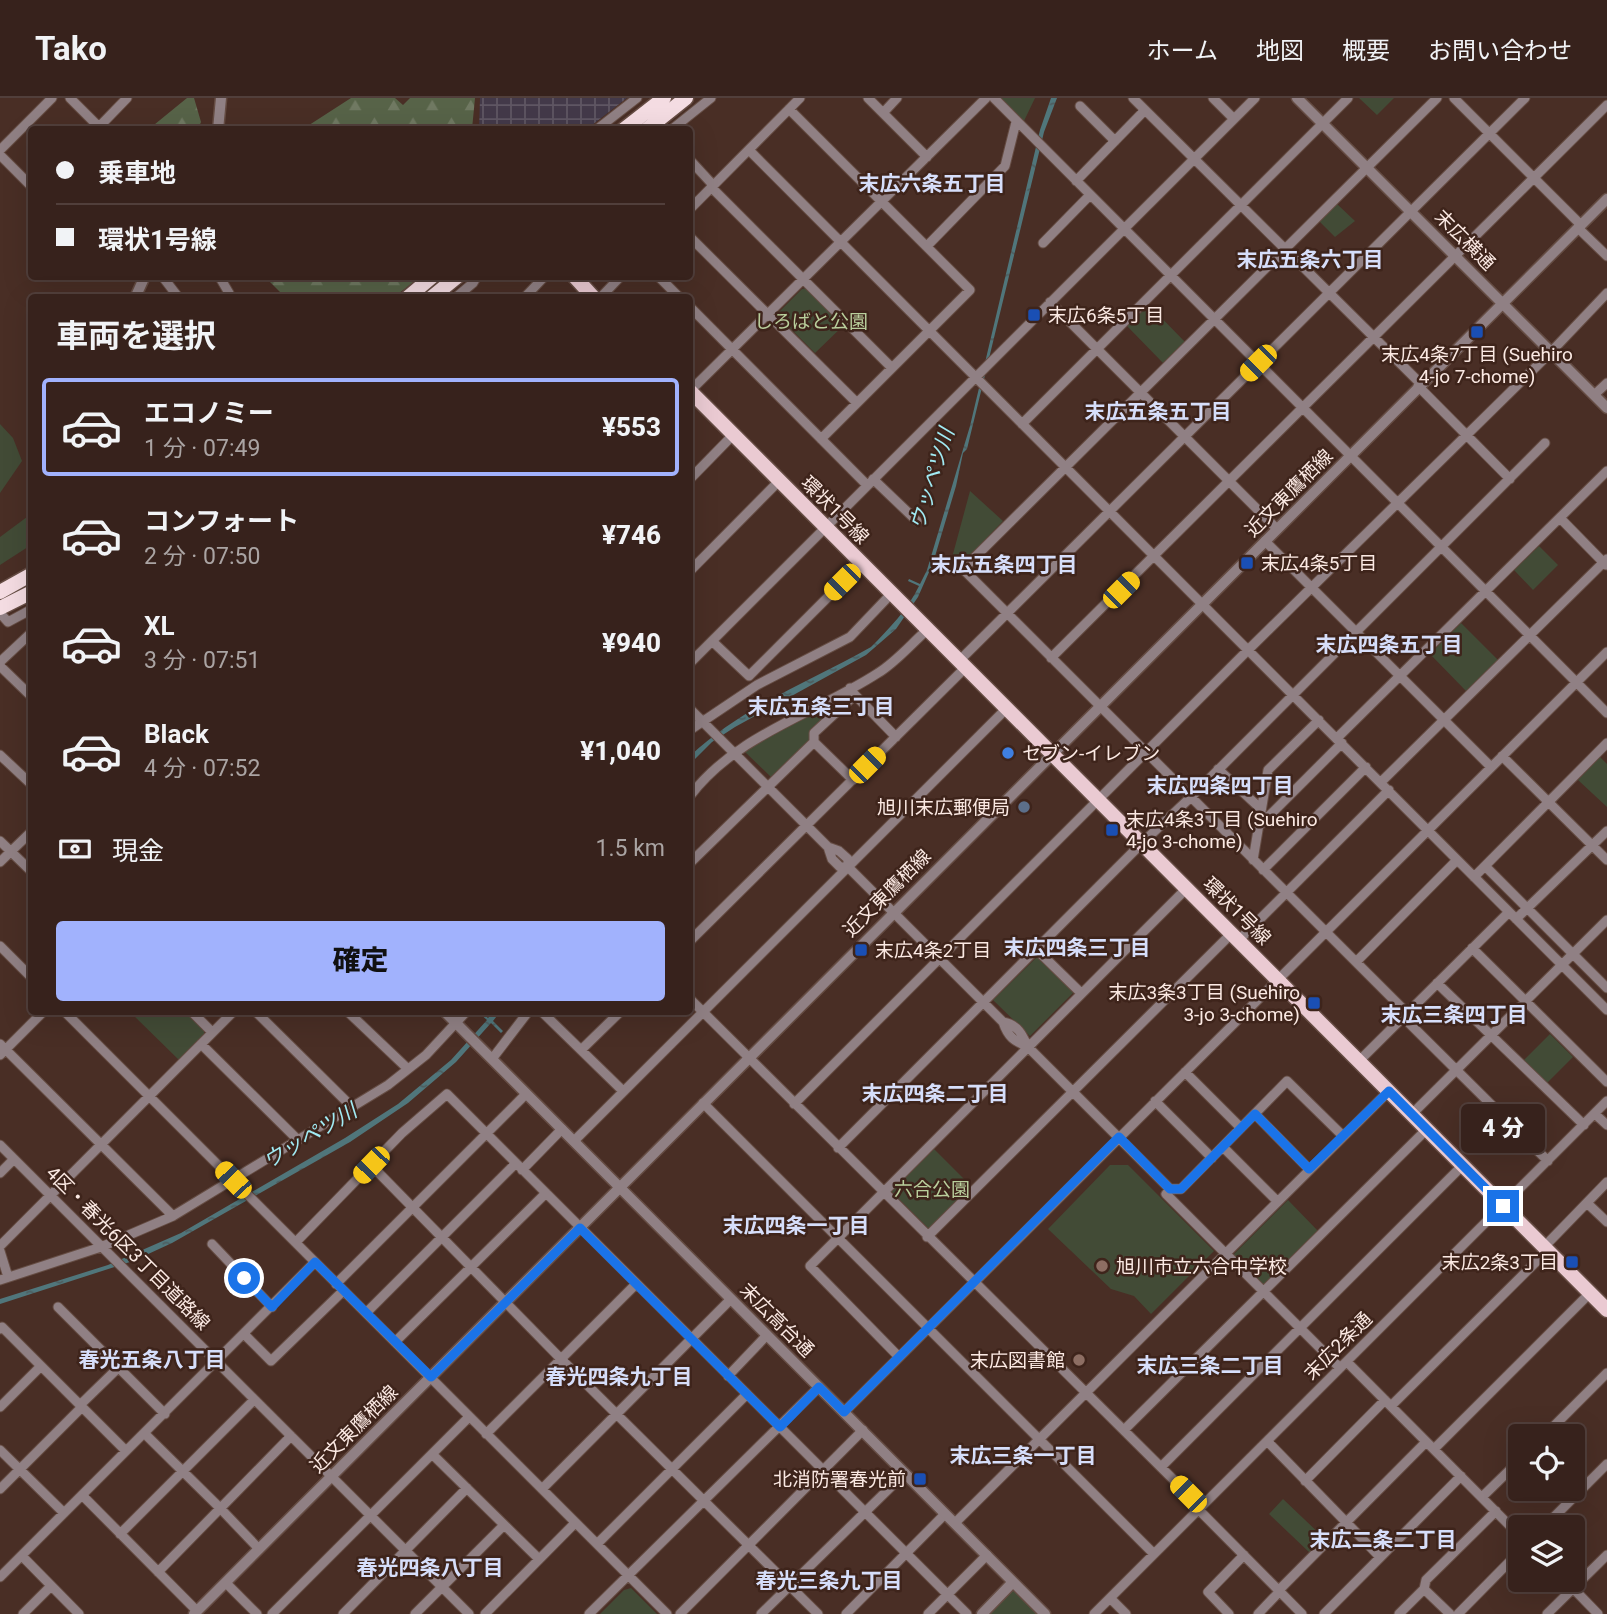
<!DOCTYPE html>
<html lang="ja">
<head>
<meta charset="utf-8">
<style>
	body { margin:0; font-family:Roboto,"Noto Sans JP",sans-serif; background:#3e2a25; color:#f1f3f6; height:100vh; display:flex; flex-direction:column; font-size:26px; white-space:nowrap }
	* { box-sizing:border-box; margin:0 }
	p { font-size:23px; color:#aaa4a3 }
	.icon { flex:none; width:38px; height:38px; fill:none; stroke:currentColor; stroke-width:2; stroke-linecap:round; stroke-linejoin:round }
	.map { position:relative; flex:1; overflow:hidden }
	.side { position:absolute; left:28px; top:196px; width:665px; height:721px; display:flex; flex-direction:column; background:#37221c; border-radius:7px; box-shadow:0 7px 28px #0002,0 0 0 2px #513f3b }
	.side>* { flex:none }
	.hud { position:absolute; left:28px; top:28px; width:665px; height:154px; border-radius:7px; box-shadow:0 7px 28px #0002,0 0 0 2px #513f3b; display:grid; align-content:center; height:154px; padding:0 28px; background:#37221c }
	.controls { position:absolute; left:1508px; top:1326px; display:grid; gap:14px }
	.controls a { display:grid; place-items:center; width:77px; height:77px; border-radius:7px; background:#37221c; box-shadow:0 7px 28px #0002,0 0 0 2px #513f3b; font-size:35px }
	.end { position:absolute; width:32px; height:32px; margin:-16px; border:9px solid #1a73e8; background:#fff; box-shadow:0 0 0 4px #fff }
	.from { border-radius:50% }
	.bubble { position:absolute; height:49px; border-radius:7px; background:#37221c; box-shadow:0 7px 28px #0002,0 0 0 2px #513f3b; font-size:23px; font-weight:800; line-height:49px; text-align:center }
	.car { position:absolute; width:21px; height:42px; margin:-21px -10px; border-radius:9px; box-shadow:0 0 5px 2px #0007; background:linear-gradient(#f5c518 24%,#345 0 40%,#f5c518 0 76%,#345 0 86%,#f5c518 0) }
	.hud b { display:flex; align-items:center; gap:24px; height:66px; font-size:26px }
	.hud b+b { border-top:2px solid #513f3b }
	.hud i { width:18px; height:18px; background:#f1f3f6 }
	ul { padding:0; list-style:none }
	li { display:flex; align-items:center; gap:21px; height:98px; margin:0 14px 10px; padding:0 14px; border:4px solid transparent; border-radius:7px }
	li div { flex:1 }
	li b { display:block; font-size:26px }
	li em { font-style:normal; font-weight:800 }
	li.on { border-color:#a1b2fd }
	li>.icon { width:63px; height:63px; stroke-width:1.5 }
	h2 { padding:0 28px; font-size:32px; line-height:84px }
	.pay { display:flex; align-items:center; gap:18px; height:77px; padding:0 28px; font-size:26px }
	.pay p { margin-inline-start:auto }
	.cta { display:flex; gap:14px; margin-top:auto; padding:14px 28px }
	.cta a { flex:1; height:80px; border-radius:7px; background:#a1b2fd; color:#111; font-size:28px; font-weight:800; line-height:80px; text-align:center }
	header { display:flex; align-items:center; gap:42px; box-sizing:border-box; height:98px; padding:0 35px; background:#37221c; border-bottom:2px solid #513f3b }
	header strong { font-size:33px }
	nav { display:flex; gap:38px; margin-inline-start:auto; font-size:24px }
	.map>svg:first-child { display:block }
	.industrial { fill:url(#industrial-grid) }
	.green { fill:#424b36 }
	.forest { fill:url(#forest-firs) }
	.water { fill:url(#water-ripples) }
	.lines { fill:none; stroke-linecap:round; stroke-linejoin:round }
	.minor-casing { stroke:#654c43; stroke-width:11 }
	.tertiary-casing { stroke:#654c43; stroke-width:13 }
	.primary-casing { stroke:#654c43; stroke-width:17 }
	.trunk-casing { stroke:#654c43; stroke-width:17 }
	.minor { stroke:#908084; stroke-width:9 }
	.tertiary { stroke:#908084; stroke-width:10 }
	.primary { stroke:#eacad2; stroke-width:14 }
	.trunk { stroke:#f4dce2; stroke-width:14 }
	.route { stroke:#1a73e8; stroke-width:9 }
	.transit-dot { fill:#1a4fb4; stroke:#3e241b; stroke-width:2.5 }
	.shop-dot { fill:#3f7fe0; stroke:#3e241b; stroke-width:2.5 }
	.service-dot { fill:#5c6f8a; stroke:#3e241b; stroke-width:2.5 }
	.education-dot { fill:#8d6e63; stroke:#3e241b; stroke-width:2.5 }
	.labels { text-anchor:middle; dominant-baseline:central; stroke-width:5; stroke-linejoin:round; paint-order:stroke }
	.street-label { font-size:19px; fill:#fbe9e3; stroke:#3e241b }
	.poi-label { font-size:19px; fill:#fbe9e3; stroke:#3e241b; text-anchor:start }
	.park-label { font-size:19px; fill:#b9cf9c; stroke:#3e241b }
	.neighbourhood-label { font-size:21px; font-weight:bold; fill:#d6defa; stroke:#3e241b }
	.water-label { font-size:21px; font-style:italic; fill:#a1ebf4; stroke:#3e241b }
</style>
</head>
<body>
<header>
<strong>Tako</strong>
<nav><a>ホーム</a><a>地図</a><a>概要</a><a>お問い合わせ</a></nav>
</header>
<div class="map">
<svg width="1607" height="1516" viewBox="0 0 1607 1516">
	<defs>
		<pattern id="industrial-grid" width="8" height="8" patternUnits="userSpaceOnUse" patternTransform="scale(1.75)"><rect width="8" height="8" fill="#433949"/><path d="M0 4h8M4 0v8" fill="none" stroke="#5f5663"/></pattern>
		<pattern id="forest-firs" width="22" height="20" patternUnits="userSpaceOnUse" patternTransform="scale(1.75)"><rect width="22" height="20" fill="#576348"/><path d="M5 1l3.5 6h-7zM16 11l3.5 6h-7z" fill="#707962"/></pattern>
		<pattern id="water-ripples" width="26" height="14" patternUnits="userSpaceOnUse" patternTransform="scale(1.75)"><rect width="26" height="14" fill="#50767b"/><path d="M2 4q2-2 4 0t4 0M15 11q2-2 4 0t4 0" fill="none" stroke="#4e5e60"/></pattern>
	</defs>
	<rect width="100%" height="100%" fill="#492e25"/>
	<path class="industrial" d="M 480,0 L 627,0 L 587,31 L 479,32 Z"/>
	<path class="green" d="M 1001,0 L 1035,0 L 1024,23 Z
		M 1359,0 L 1394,0 L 1377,17 Z
		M 1337,106 L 1355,123 L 1335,139 L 1319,123 Z
		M 807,190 L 844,227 L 815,255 L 779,219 L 778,215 L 802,191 Z
		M 1149,207 L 1185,244 L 1163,265 L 1127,228 Z
		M 0,326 L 13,340 L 22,363 L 0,395 Z
		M 970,393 L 1003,423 L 957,471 L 950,467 Z
		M 31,416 L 31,447 L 0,467 L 0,439 Z
		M 1539,448 L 1558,467 L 1533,492 L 1514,472 Z
		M 1461,525 L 1498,562 L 1466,593 L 1430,556 Z
		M 847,595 L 849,598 L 811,632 L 808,647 L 772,680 L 744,653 Z
		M 1600,659 L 1607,666 L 1607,709 L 1578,682 Z
		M 1039,857 L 1075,893 L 1030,938 L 993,902 Z
		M 130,914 L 185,914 L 204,932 L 204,937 L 179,962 Z
		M 1550,936 L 1573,959 L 1546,986 L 1523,963 Z
		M 934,1051 L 972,1089 L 929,1131 L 891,1093 Z
		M 1110,1067 L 1128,1067 L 1214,1153 L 1151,1216 L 1134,1198 L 1111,1191 L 1048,1131 Z
		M 1288,1102 L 1318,1133 L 1263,1188 L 1233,1157 Z
		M 1283,1401 L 1324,1440 L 1310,1455 L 1269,1416 Z
		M 1013,1484 L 1045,1516 L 982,1516 Z
		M 631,1490 L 657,1516 L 600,1516 L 624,1492 Z"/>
	<path class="forest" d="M 187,0 L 194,0 L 201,24 L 198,31 L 149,31 Z
		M 351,0 L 395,0 L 403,7 L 410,0 L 475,0 L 472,31 L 303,31 Z
		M 265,179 L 420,179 L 394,199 L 285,199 Z"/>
	<path class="water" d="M 1051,0 L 1057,0 L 1044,34 L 967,351 L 963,355 L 956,388 L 933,465 L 918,499 L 896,531 L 866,557 L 735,629 L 712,644 L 690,666 L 690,658 C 742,609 809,584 871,549 C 889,531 908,511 919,488 L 908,483 L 909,481 L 920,486 L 927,472 L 970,328 L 1040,32 Z
		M 481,914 L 488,920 L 494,914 L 500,914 L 493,923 L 503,933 L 501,935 L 491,925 L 456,964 L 408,1005 L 350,1044 L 172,1145 L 133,1163 L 0,1206 L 0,1201 L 108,1167 L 181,1135 L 345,1040 L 398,1006 L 451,962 L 487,922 L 479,915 Z"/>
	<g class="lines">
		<defs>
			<path id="minor" d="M 70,0 L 99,29
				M 868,0 L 927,59
				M 994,0 L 1607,615
				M 1133,0 L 1421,286
				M 1213,0 L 1234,21
				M 1454,0 L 1581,127
				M 1080,8 L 1115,43
				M 789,11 L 970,192 L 821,341
				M 883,15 L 897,0
				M 96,32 L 127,0
				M 596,32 L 637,0
				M 671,32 L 711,0
				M 0,52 L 52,0
				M 749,52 L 1607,912
				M 0,57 L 32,89
				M 690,62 L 713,87
				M 1076,83 L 1145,12
				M 711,89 L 892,270
				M 690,111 L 800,0
				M 1578,130 L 1607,158
				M 690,139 L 857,305
				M 1043,145 L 1090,97
				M 927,148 L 1005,68 L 1016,24
				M 162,178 L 179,200
				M 219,178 L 229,195 L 223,200
				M 658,178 L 680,200
				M 455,200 L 473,185 L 477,178
				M 524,200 L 545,178
				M 600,200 L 621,178
				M 1050,204 L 1277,431
				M 690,209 L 867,387
				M 1418,288 L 1510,381
				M 690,293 L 986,0
				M 1594,297 L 1607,285
				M 1022,326 L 1348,0
				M 690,381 L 733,337
				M 873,381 L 917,423
				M 1560,420 L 1606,467
				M 1265,443 L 1491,669
				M 690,473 L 779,383
				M 0,515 L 8,524 L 32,511
				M 712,543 L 749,578 L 861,466
				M 1051,560 L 1607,7
				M 959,563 L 1525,0
				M 0,564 L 32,534
				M 690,565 L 1255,0
				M 0,568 L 32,599
				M 850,590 L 855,597 L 814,635 L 814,644 L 853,682
				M 855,597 L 896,639
				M 690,611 L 828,749 L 839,753 L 848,761 L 848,769
				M 690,632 L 757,587 L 850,539 L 891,496
				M 1337,640 L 1607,373
				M 0,657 L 32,687
				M 1502,658 L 1607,762
				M 1218,671 L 1261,711
				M 1381,684 L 1607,461
				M 690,698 C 737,636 815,616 878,575 C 896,564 911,546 927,532
				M 1258,729 L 1342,645
				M 0,743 L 32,774
				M 828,749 L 832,761 L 840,769 L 848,769 L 1003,924 C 1008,939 1014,943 1028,949
				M 1253,762 L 1268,672 L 1319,622
				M 0,764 L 32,733
				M 690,765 L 814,644
				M 1485,768 L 1607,890
				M 1263,772 L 1366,669
				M 1474,779 L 1607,645
				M 1516,821 L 1607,733
				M 1239,842 L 1389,692
				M 690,843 L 965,570
				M 0,848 L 32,880
				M 1472,850 L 1607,984
				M 1037,852 L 1081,895
				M 1356,864 L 1457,762
				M 1437,885 L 1584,1027
				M 690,901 L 1201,1409
				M 65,914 L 667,1516
				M 192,914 L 212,934
				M 256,914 L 353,1010
				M 348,914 L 408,971
				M 542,914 L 623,993
				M 1407,915 L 963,471 L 1437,0
				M 1403,919 L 1548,1063
				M 1003,924 C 1018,927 1022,936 1028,949 L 1170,1091 L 1181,1091 L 1287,983 L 1343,1038
				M 0,946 L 173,1118
				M 201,946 L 298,1042
				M 581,952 L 620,914
				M 0,957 L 43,914
				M 492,961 L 528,914
				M 1359,963 L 1509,814
				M 1185,974 L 1241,1030
				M 1155,1003 L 1212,1060
				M 703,1005 L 1154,1456
				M 794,1006 L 1249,551 L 1550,255 L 1607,195
				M 1255,1016 L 1309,1071
				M 1412,1016 L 1607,822
				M 1595,1016 L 1607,1027
				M 574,1043 L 1006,611
				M 0,1047 L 469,1516
				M 1223,1049 L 1277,1103
				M 838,1050 L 1142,745 L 1191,699 L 1545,345
				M 371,1067 L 561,1261 L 818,1516
				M 522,1072 L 562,1031
				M 0,1075 L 14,1061
				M 1170,1091 L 1166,1096 L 1340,1270
				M 1587,1105 L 1607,1124
				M 927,1139 L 1232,835
				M 296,1144 L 402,1035 L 447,996 L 967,1516
				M 212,1146 L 272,1209
				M 0,1148 L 233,914
				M 1544,1149 L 1607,1084
				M 0,1153 L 8,1179
				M 0,1182 L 101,1149 L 173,1118 L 388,987 L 426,957 L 466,914
				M 336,1186 L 526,996
				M 58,1209 L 165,1316
				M 366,1215 L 516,1065
				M 0,1231 L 2,1229 L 126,1353
				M 244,1236 L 271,1263 L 343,1193
				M 395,1244 L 546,1095
				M 899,1259 L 810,1168 L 1187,790
				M 1347,1264 L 1521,1439
				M 728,1278 L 767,1237
				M 80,1307 L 118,1270
				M 1391,1308 L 1548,1152
				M 0,1309 L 41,1268
				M 844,1314 L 1607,554
				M 1124,1332 L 1427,1031
				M 145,1336 L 220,1410 L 259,1451
				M 486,1336 L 636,1186
				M 1543,1339 L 1607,1275
				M 1268,1344 L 1380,1459
				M 1434,1351 L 1590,1195
				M 0,1352 L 64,1415
				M 432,1356 L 539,1461
				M 1161,1369 L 1463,1067
				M 1305,1383 L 1385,1302
				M 0,1391 L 82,1309
				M 542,1391 L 731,1201
				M 82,1397 L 197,1513
				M 1482,1399 L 1521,1361
				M 1199,1412 L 1302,1516
				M 955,1425 L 1389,993
				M 1543,1430 L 1607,1366
				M 120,1436 L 254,1302
				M 597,1446 L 747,1296
				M 22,1458 L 79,1516
				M 158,1474 L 291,1338
				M 0,1479 L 315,1164
				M 1565,1482 L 1598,1516
				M 226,1485 L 257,1516
				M 1279,1492 L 1426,1344
				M 1110,1500 L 1126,1516
				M 23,1516 L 51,1488
				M 272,1516 L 469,1319
				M 343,1516 L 467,1390
				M 415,1516 L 504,1427
				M 485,1516 L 575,1425
				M 589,1516 L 819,1289
				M 680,1516 L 863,1332
				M 761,1516 L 905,1375
				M 846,1516 L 945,1416
				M 928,1516 L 987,1457
				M 1094,1516 L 1607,1003
				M 1229,1516 L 1208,1494 L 1244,1457
				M 1258,1516 L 1280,1493
				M 1324,1516 L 1461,1378
				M 1399,1516 L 1424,1491
				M 1450,1516 L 1424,1491 L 1426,1482 L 1496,1413
				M 1458,1516 L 1521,1452
				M 1547,1516 L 1607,1457"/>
			<path id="tertiary" d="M 1297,0 L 1607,310
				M 218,32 L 221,0
				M 135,200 L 145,178
				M 445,914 L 1045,1516
				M 194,1516 L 1607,101
				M 982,1516 L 1013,1484"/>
			<path id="primary" d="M 574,178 L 594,200
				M 690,293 L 1607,1212"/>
			<path id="trunk" d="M 623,32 L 664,0
				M 646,32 L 686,0
				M 407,200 L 433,178
				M 431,200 L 458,178
				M 0,494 L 32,476
				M 0,510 L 32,494"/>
		</defs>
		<use href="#minor" class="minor-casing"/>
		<use href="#tertiary" class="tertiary-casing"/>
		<use href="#primary" class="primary-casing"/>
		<use href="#trunk" class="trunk-casing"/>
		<use href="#minor" class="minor"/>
		<use href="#tertiary" class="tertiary"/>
		<use href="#primary" class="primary"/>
		<use href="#trunk" class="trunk"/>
	</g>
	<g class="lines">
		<path class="route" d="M 244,1180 L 272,1209 L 315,1164 L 431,1279 L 580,1130 L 780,1329 L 819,1289 L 844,1314 L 1119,1039 L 1170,1091 L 1181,1091 L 1255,1016 L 1309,1071 L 1389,993 L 1503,1108"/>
	</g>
	<g class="transit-dot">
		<rect x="1027" y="210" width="14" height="14" rx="3.5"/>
		<rect x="1470" y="227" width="14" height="14" rx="3.5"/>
		<rect x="1240" y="458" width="14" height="14" rx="3.5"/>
		<rect x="1105" y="725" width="14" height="14" rx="3.5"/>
		<rect x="854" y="845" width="14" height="14" rx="3.5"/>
		<rect x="1307" y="898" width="14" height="14" rx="3.5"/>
		<rect x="1565" y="1157" width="14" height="14" rx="3.5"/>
		<rect x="913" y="1374" width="14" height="14" rx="3.5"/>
	</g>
	<circle class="shop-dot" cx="1008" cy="655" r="7"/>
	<circle class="service-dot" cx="1024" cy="709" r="7"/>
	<g class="education-dot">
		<circle cx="1102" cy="1168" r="7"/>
		<circle cx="1079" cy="1262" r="7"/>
	</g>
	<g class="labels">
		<g class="street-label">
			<text transform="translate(1465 142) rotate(45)">末広横通</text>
			<text transform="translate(1289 395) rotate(-45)">近文東鷹栖線</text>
			<text transform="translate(835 412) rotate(45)">環状1号線</text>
			<text transform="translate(887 795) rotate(-45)">近文東鷹栖線</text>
			<text transform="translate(1237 813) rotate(45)">環状1号線</text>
			<text transform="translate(128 1150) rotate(45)">4区・春光6区3丁目道路線</text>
			<text transform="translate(777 1222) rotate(45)">末広高台通</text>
			<text transform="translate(1338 1248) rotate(-45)">末広2条通</text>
			<text transform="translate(354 1331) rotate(-45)">近文東鷹栖線</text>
		</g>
		<g class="poi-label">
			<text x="1048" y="217">末広6条5丁目</text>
			<text x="1477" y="256" text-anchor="middle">末広4条7丁目 (Suehiro<tspan x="1477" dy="22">4-jo 7-chome)</tspan></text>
			<text x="1261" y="465">末広4条5丁目</text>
			<text x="1022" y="655">セブン-イレブン</text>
			<text x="1010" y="709" text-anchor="end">旭川末広郵便局</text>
			<text x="1126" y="721">末広4条3丁目 (Suehiro<tspan x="1126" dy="22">4-jo 3-chome)</tspan></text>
			<text x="875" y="852">末広4条2丁目</text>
			<text x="1300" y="894" text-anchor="end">末広3条3丁目 (Suehiro<tspan x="1300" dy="22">3-jo 3-chome)</tspan></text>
			<text x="1558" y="1164" text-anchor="end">末広2条3丁目</text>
			<text x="1116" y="1168">旭川市立六合中学校</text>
			<text x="1065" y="1262" text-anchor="end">末広図書館</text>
			<text x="906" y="1381" text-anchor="end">北消防署春光前</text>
		</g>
		<g class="park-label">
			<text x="811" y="223">しろばと公園</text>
			<text x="932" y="1091">六合公園</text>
		</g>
		<g class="neighbourhood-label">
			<text x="932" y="86">末広六条五丁目</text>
			<text x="1310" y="162">末広五条六丁目</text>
			<text x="1158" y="314">末広五条五丁目</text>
			<text x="1004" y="467">末広五条四丁目</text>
			<text x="1389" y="547">末広四条五丁目</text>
			<text x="821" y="609">末広五条三丁目</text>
			<text x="1220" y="688">末広四条四丁目</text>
			<text x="1077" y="850">末広四条三丁目</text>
			<text x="1454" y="917">末広三条四丁目</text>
			<text x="935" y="996">末広四条二丁目</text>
			<text x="796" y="1128">末広四条一丁目</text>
			<text x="152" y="1262">春光五条八丁目</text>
			<text x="1210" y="1268">末広三条二丁目</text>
			<text x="619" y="1279">春光四条九丁目</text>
			<text x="1023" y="1358">末広三条一丁目</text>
			<text x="1383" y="1442">末広二条二丁目</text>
			<text x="430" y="1470">春光四条八丁目</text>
			<text x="829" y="1483">春光三条九丁目</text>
		</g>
		<g class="water-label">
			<text transform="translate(932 381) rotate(-73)">ウッペツ川</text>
			<text transform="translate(310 1038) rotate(-31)">ウッペツ川</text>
		</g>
	</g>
</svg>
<div class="controls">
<a><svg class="icon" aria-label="locate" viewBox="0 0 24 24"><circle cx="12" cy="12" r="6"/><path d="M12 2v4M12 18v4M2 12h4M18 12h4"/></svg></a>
<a><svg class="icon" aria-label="layers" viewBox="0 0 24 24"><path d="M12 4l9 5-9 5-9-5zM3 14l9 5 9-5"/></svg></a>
</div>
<i class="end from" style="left:244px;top:1180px"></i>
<i class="end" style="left:1503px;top:1108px"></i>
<div class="bubble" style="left:1461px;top:1006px;width:84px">4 分</div>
<i class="car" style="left:1258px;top:265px;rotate:225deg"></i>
<i class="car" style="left:842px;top:484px;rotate:225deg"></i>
<i class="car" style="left:1121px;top:492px;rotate:45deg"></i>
<i class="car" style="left:867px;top:667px;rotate:45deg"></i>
<i class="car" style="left:371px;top:1067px;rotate:224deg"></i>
<i class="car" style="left:233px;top:1082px;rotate:316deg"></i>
<i class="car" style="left:1188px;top:1396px;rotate:315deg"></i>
<div class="hud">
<b><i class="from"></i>乗車地</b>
<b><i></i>環状1号線</b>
</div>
<section class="side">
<h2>車両を選択</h2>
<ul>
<li class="on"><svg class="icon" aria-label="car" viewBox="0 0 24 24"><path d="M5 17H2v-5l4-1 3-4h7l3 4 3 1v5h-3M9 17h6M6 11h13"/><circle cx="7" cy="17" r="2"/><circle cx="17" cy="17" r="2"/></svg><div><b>エコノミー</b><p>1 分 · 07:49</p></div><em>¥553</em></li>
<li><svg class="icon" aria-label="car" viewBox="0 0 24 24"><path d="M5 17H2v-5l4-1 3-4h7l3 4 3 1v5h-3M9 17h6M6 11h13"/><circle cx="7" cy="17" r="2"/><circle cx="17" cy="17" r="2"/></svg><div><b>コンフォート</b><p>2 分 · 07:50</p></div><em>¥746</em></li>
<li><svg class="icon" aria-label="car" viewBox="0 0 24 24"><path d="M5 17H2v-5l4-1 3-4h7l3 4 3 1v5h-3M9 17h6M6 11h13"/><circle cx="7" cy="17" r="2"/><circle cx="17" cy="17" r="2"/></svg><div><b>XL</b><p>3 分 · 07:51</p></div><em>¥940</em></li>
<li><svg class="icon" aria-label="car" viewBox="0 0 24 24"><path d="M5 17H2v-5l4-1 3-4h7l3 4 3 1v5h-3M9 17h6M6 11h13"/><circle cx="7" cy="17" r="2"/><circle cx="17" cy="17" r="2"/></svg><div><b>Black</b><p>4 分 · 07:52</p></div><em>¥1,040</em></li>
</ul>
<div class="pay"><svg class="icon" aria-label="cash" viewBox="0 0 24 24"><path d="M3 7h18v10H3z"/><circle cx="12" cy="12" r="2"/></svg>現金<p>1.5 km</p></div>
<div class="cta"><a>確定</a></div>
</section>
</div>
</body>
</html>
